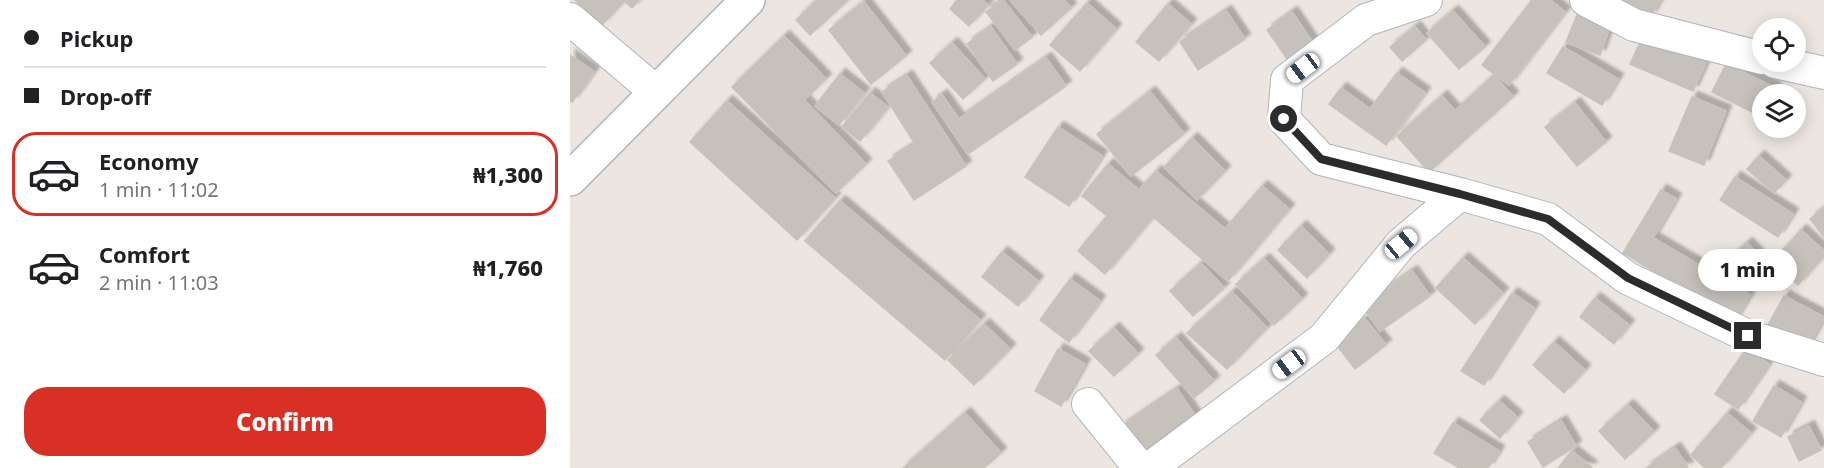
<!DOCTYPE html>
<html lang="en">
<head>
<meta charset="utf-8">
<style>
	body { margin:0; font-family:"Noto Sans",sans-serif; background:#f2f2f2; color:#202124; height:100vh; display:flex; flex-direction:column; font-size:22px; white-space:nowrap }
	* { box-sizing:border-box; margin:0 }
	p { font-size:20px; color:#757577 }
	.icon { flex:none; width:33px; height:33px; fill:none; stroke:currentColor; stroke-width:2; stroke-linecap:round; stroke-linejoin:round }
	.map { position:relative; flex:1; overflow:hidden }
	.details { display:flex; flex-direction:column; background:#fff; width:570px }
	.details>* { flex:none }
	.top-card { display:grid; align-content:center; height:132px; padding:0 24px; background:#fff }
	.buttons { position:absolute; left:1182px; top:18px; display:grid; gap:12px }
	.buttons a { display:grid; place-items:center; width:54px; height:54px; border-radius:50%; background:#fff; box-shadow:0 3px 15px #0003; font-size:30px }
	.end { position:absolute; width:27px; height:27px; margin:-14px; border:8px solid #2c2c2c; background:#fff; box-shadow:0 0 0 3px #fff }
	.from { border-radius:50% }
	.bubble { position:absolute; height:42px; border-radius:21px; background:#fff; box-shadow:0 3px 15px #0003; font-size:20px; font-weight:800; line-height:42px; text-align:center }
	.car { position:absolute; width:18px; height:36px; margin:-18px -9px; border-radius:8px; box-shadow:0 0 4px 2px #0007; background:linear-gradient(#fff 24%,#345 0 40%,#fff 0 76%,#345 0 86%,#fff 0) }
	.top-card b { display:flex; align-items:center; gap:21px; height:57px; font-size:22px }
	.top-card b+b { border-top:2px solid #e0e0e0 }
	.top-card i { width:15px; height:15px; background:#202124 }
	ul { padding:0; list-style:none }
	li { display:flex; align-items:center; gap:18px; height:84px; margin:0 12px 9px; padding:0 12px; border:3px solid transparent; border-radius:24px }
	li div { flex:1 }
	li b { display:block; font-size:22px }
	li em { font-style:normal; font-weight:800 }
	li.active { border-color:#d93025 }
	li>.icon { width:54px; height:54px; stroke-width:1.5 }
	.primary-button { display:flex; gap:12px; margin-top:auto; padding:12px 24px }
	.primary-button a { flex:1; height:69px; border-radius:24px; background:#d93025; color:#fff; font-size:24px; font-weight:800; line-height:69px; text-align:center }
	main { display:flex; flex:1; min-height:0 }
	.map>svg:first-child { display:block }
	.building { fill:#c6c1bb; stroke:#c8c2b9; stroke-width:1.5; filter:url(#shadow) }
	.lines { fill:none; stroke-linecap:round; stroke-linejoin:round }
	.street-casing { stroke:#b0b3bc; stroke-width:34 }
	.secondary-casing { stroke:#b0b3bc; stroke-width:36 }
	.street { stroke:#fff; stroke-width:32 }
	.secondary { stroke:#fff; stroke-width:33 }
	.route { stroke:#2c2c2c; stroke-width:8 }
</style>
</head>
<body>
<main>
<section class="details">
<div class="top-card">
<b><i class="from"></i>Pickup</b>
<b><i></i>Drop-off</b>
</div>
<ul>
<li class="active"><svg class="icon" aria-label="car" viewBox="0 0 24 24"><path d="M5 17H2v-5l4-1 3-4h7l3 4 3 1v5h-3M9 17h6M6 11h13"/><circle cx="7" cy="17" r="2"/><circle cx="17" cy="17" r="2"/></svg><div><b>Economy</b><p>1 min · 11:02</p></div><em>₦1,300</em></li>
<li><svg class="icon" aria-label="car" viewBox="0 0 24 24"><path d="M5 17H2v-5l4-1 3-4h7l3 4 3 1v5h-3M9 17h6M6 11h13"/><circle cx="7" cy="17" r="2"/><circle cx="17" cy="17" r="2"/></svg><div><b>Comfort</b><p>2 min · 11:03</p></div><em>₦1,760</em></li>
</ul>
<div class="primary-button"><a>Confirm</a></div>
</section>
<div class="map">
<svg width="1254" height="468" viewBox="0 0 1254 468">
	<defs>
		<filter id="shadow"><feDropShadow dx="5.5" dy="-5.5" stdDeviation="1.5" flood-color="#0004"/></filter>
	</defs>
	<rect width="100%" height="100%" fill="#ede6e0"/>
	<path class="building" d="M 5,0 L 69,0 L 62,8 L 54,1 L 32,25 Z
		M 247,0 L 278,0 L 240,35 L 226,20 Z
		M 387,0 L 412,0 L 418,5 L 399,26 L 380,9 Z
		M 433,0 L 462,37 L 445,50 L 416,12 Z
		M 440,0 L 494,0 L 501,8 L 471,35 Z
		M 962,0 L 980,0 L 995,12 L 939,85 L 912,65 Z
		M 1054,0 L 1090,0 L 1081,16 Z
		M 294,2 L 336,56 L 301,84 L 259,30 Z
		M 517,3 L 546,29 L 510,71 L 480,45 Z
		M 598,4 L 621,24 L 589,61 L 566,42 Z
		M 656,11 L 675,39 L 628,70 L 610,42 Z
		M 883,11 L 915,47 L 889,69 L 857,33 Z
		M 722,12 L 747,49 L 722,66 L 697,30 Z
		M 1007,15 L 1040,27 L 1030,55 L 996,42 Z
		M 421,27 L 447,64 L 423,81 L 397,44 Z
		M 845,27 L 856,40 L 832,61 L 820,47 Z
		M 214,36 L 256,79 L 234,100 L 296,164 L 266,193 L 162,87 Z
		M 1073,36 L 1136,62 L 1123,91 L 1060,64 Z
		M 382,43 L 415,79 L 393,99 L 360,63 Z
		M 993,47 L 1048,79 L 1032,105 L 977,73 Z
		M 0,55 L 24,72 L 2,102 L 0,100 Z
		M 476,58 L 496,86 L 398,154 L 362,102 L 372,95 L 389,119 Z
		M 1156,64 L 1206,88 L 1203,94 L 1192,94 L 1192,117 L 1142,92 Z
		M 827,73 L 855,93 L 816,145 L 759,104 L 771,88 L 800,109 Z
		M 270,74 L 294,93 L 269,125 L 245,106 Z
		M 924,75 L 943,97 L 859,172 L 827,136 L 872,96 L 885,111 Z
		M 337,76 L 396,166 L 344,200 L 318,161 L 345,144 L 312,92 Z
		M 580,92 L 614,134 L 561,176 L 527,134 Z
		M 300,93 L 318,107 L 290,141 L 272,127 Z
		M 1122,97 L 1156,111 L 1134,165 L 1099,151 Z
		M 157,101 L 265,198 L 227,240 L 120,142 Z
		M 1005,103 L 1036,142 L 1007,166 L 975,127 Z
		M 488,127 L 532,156 L 499,206 L 455,177 Z
		M 622,138 L 655,171 L 627,200 L 594,167 Z
		M 1189,156 L 1216,180 L 1204,193 L 1177,169 Z
		M 538,164 L 569,190 L 586,171 L 655,229 L 692,186 L 719,209 L 658,281 L 583,217 L 535,274 L 508,251 L 537,216 L 512,196 Z
		M 1165,177 L 1223,214 L 1208,237 L 1150,200 Z
		M 1091,190 L 1106,199 L 1083,238 L 1180,295 L 1165,320 L 1053,253 Z
		M 270,201 L 410,320 L 375,360 L 235,241 Z
		M 1254,208 L 1254,237 L 1240,219 Z
		M 731,226 L 759,254 L 737,278 L 708,250 Z
		M 1231,230 L 1254,251 L 1254,256 L 1228,285 L 1202,262 Z
		M 1177,243 L 1197,264 L 1178,280 L 1159,259 Z
		M 432,252 L 468,281 L 448,306 L 412,277 Z
		M 893,258 L 933,293 L 905,324 L 866,288 Z
		M 694,259 L 732,299 L 704,325 L 666,284 Z
		M 631,263 L 654,288 L 623,316 L 600,291 Z
		M 842,271 L 860,296 L 810,331 L 792,306 Z
		M 500,279 L 530,301 L 499,342 L 470,320 Z
		M 662,292 L 697,328 L 657,369 L 617,333 Z
		M 942,293 L 964,308 L 914,385 L 891,371 Z
		M 1214,296 L 1254,317 L 1238,346 L 1198,325 Z
		M 1025,298 L 1059,325 L 1044,344 L 1010,317 Z
		M 795,319 L 816,345 L 785,369 L 764,342 Z
		M 414,324 L 440,349 L 404,385 L 378,360 Z
		M 544,328 L 568,354 L 544,376 L 519,351 Z
		M 606,338 L 644,381 L 624,398 L 586,355 Z
		M 984,342 L 1015,370 L 994,393 L 963,365 Z
		M 488,349 L 515,364 L 491,406 L 465,391 Z
		M 1176,349 L 1199,364 L 1168,409 L 1145,394 Z
		M 1204,386 L 1231,402 L 1211,437 L 1183,421 Z
		M 607,389 L 628,420 L 572,458 L 551,427 Z
		M 929,401 L 947,417 L 930,438 L 910,420 Z
		M 1058,405 L 1084,432 L 1055,459 L 1029,431 Z
		M 395,413 L 431,453 L 414,468 L 333,468 Z
		M 1157,413 L 1181,433 L 1151,468 L 1135,468 L 1121,455 Z
		M 991,421 L 1006,446 L 973,467 L 958,442 Z
		M 883,423 L 929,451 L 918,468 L 889,468 L 864,453 Z
		M 1239,426 L 1251,450 L 1229,461 L 1218,437 Z
		M 1105,448 L 1118,467 L 1116,468 L 1076,468 Z
		M 1002,451 L 1022,467 L 1021,468 L 988,468 Z"/>
	<g class="lines">
		<defs>
			<path id="street" d="M 856,0 L 796,20 L 717,80 L 714,119 L 751,159 L 890,194 L 978,219 L 1057,278 L 1178,336 L 1254,360
				M 1016,0 L 1064,25 L 1192,58
				M 0,19 L 86,92
				M 1205,62 L 1254,73
				M 518,404 L 570,468
				M 580,468 L 754,338 L 831,244 L 890,194"/>
			<path id="secondary" d="M 0,179 L 178,0"/>
		</defs>
		<use href="#street" class="street-casing"/>
		<use href="#secondary" class="secondary-casing"/>
		<use href="#street" class="street"/>
		<use href="#secondary" class="secondary"/>
	</g>
	<g class="lines">
		<path class="route" d="M 714,119 L 751,159 L 890,194 L 978,219 L 1058,278 L 1178,336"/>
	</g>
</svg>
<div class="buttons">
<a><svg class="icon" aria-label="locate" viewBox="0 0 24 24"><circle cx="12" cy="12" r="6"/><path d="M12 2v4M12 18v4M2 12h4M18 12h4"/></svg></a>
<a><svg class="icon" aria-label="layers" viewBox="0 0 24 24"><path d="M12 4l9 5-9 5-9-5zM3 14l9 5 9-5"/></svg></a>
</div>
<i class="end from" style="left:714px;top:119px"></i>
<i class="end" style="left:1178px;top:336px"></i>
<div class="bubble" style="left:1128px;top:249px;width:99px">1 min</div>
<i class="car" style="left:733px;top:68px;rotate:233deg"></i>
<i class="car" style="left:831px;top:244px;rotate:50deg"></i>
<i class="car" style="left:719px;top:364px;rotate:233deg"></i>
</div>
</main>
</body>
</html>
